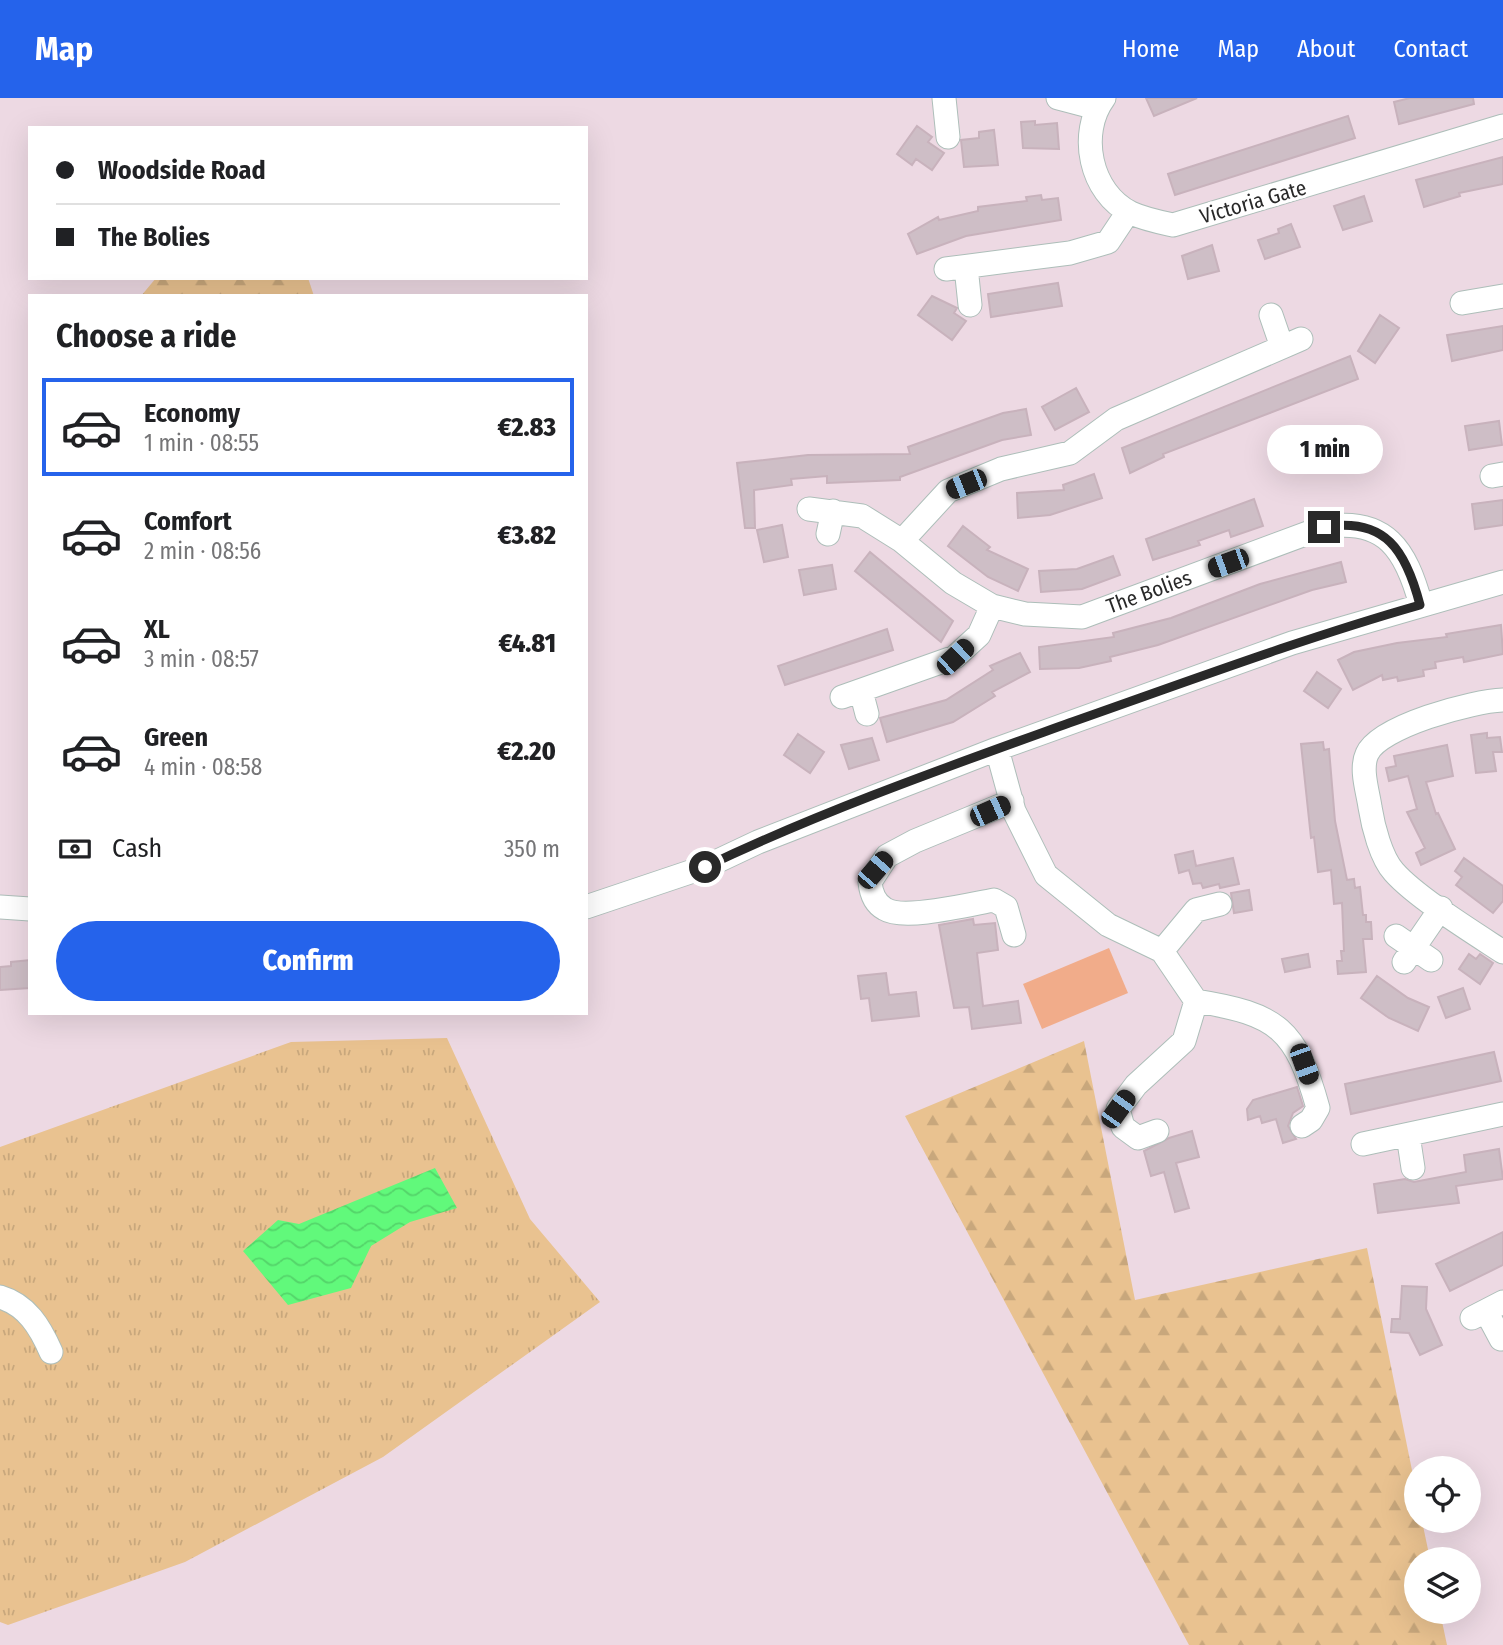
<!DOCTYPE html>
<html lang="en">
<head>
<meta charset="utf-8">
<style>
	body { margin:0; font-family:"Fira Sans Condensed",sans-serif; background:#f6f6f6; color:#202124; height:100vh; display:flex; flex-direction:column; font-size:26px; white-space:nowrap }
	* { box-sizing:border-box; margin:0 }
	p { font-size:23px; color:#757577 }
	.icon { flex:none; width:38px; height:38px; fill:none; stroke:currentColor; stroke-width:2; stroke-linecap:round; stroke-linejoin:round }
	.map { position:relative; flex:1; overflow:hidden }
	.details { position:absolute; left:28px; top:196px; width:560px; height:721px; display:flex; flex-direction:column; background:#fff; border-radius:0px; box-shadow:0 7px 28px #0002 }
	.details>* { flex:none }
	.hud { position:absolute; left:28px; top:28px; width:560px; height:154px; border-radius:0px; box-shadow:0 7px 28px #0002; display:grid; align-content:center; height:154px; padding:0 28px; background:#fff }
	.buttons { position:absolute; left:1404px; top:1358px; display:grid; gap:14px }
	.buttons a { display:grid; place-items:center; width:77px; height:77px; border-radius:50%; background:#fff; box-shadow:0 7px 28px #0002; font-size:35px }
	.end { position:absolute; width:32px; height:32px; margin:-16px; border:9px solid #292929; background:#fff; box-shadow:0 0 0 4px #fff }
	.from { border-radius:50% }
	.bubble { position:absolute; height:49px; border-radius:24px; background:#fff; box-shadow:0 7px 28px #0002; font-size:23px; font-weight:800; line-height:49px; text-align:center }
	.car { position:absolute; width:21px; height:42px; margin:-21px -10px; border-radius:9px; box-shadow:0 0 5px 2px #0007; background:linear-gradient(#222 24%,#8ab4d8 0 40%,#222 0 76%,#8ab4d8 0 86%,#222 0) }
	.hud b { display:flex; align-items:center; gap:24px; height:66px; font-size:26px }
	.hud b+b { border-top:2px solid #e0e0e0 }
	.hud i { width:18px; height:18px; background:#202124 }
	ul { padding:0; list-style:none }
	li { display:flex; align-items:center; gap:21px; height:98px; margin:0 14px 10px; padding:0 14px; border:4px solid transparent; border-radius:0px }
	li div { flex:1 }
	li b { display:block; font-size:26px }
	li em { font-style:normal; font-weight:800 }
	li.selected { border-color:#2563eb }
	li>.icon { width:63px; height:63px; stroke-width:1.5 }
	h2 { padding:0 28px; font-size:32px; line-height:84px }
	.pay { display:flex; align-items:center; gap:18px; height:77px; padding:0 28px; font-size:26px }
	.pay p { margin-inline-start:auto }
	.action { display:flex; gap:14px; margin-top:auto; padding:14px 28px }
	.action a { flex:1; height:80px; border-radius:42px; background:#2563eb; color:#fff; font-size:28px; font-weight:800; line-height:80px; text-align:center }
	header { display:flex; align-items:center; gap:42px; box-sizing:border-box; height:98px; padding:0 35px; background:#2563eb; color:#fff }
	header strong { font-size:33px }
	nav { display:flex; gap:38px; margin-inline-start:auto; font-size:24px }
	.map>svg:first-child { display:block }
	.grass { fill:url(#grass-tufts) }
	.forest { fill:url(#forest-firs) }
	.pitch { fill:#f1ac8a }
	.water { fill:url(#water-waves) }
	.building { fill:#cebec6; stroke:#c8b2bc; stroke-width:2 }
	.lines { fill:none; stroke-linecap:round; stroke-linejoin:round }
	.minor-casing { stroke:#adbeb9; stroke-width:25 }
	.minor { stroke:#fff; stroke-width:23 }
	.route { stroke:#292929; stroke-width:9 }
	.labels { text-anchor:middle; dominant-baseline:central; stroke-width:6; stroke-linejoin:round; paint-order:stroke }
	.street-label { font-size:21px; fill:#292929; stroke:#fff }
</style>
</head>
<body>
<header>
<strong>Map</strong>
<nav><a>Home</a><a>Map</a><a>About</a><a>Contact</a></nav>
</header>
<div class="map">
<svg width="1503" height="1547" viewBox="0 0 1503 1547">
	<defs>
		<pattern id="grass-tufts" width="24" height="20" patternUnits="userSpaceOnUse" patternTransform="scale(1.75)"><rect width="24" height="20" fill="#e9c290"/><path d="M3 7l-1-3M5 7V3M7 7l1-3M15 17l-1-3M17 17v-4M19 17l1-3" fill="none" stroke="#c8a77c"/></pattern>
		<pattern id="forest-firs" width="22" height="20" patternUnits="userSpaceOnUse" patternTransform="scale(1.75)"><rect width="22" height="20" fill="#e9c290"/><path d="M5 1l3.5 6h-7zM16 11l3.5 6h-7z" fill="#c8a77c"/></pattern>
		<pattern id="water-waves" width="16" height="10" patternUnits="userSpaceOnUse" patternTransform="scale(1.75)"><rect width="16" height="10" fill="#61f97b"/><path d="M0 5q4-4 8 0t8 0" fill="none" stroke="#54d56a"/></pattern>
	</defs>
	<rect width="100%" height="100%" fill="#edd9e3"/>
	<path class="grass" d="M 447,940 L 530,1121 L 600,1204 L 383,1359 L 185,1464 L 8,1527 L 0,1524 L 0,1049 L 291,944 Z"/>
	<path class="forest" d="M 156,180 L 308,180 L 314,198 L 141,198 Z
		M 1084,943 L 1135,1202 L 1367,1150 L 1416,1392 L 1416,1423 L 1422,1423 L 1430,1461 L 1416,1461 L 1416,1514 L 1440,1514 L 1447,1547 L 1189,1547 L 905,1018 Z"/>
	<path class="pitch" d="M 1109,850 L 1128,895 L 1042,931 L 1023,886 Z"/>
	<path class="water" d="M 435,1070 L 457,1110 L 410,1124 L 371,1148 L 351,1190 L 288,1207 L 243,1153 L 278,1122 L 299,1126 Z"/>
	<path class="building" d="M 1146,0 L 1197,0 L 1154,18 Z
		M 1410,0 L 1473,0 L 1474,6 L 1399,26 L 1394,4 Z
		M 1348,18 L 1355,40 L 1175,97 L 1168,76 Z
		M 1035,23 L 1035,27 L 1057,25 L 1059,51 L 1023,50 L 1021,24 Z
		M 917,28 L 932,39 L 928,44 L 944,55 L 932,72 L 916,61 L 912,67 L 897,56 Z
		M 994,32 L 998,67 L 964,69 L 961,42 L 979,40 L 979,34 Z
		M 1503,59 L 1503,86 L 1459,95 L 1460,98 L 1424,109 L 1416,82 Z
		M 1041,97 L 1042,102 L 1058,100 L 1061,122 L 966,138 L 917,156 L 908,136 L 938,119 L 939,122 L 978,113 L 978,109 L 1027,103 L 1026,99 Z
		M 1364,98 L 1372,123 L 1343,132 L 1334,108 Z
		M 1291,126 L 1300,149 L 1265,161 L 1258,142 L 1279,135 L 1278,131 Z
		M 1212,147 L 1219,173 L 1188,181 L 1182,158 Z
		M 1058,185 L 1062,208 L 991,219 L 988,196 Z
		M 932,198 L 957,210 L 954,215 L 966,223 L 952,242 L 918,217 Z
		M 1380,217 L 1399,230 L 1375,265 L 1358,253 Z
		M 1503,228 L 1503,252 L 1452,263 L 1447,237 Z
		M 1350,258 L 1358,281 L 1163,356 L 1164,359 L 1130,375 L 1122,350 Z
		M 1076,290 L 1089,314 L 1055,332 L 1042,309 Z
		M 1026,311 L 1031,337 L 1002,342 L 900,379 L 900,382 L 827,385 L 827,378 L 791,381 L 792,387 L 754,392 L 755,430 L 745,430 L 737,365 L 808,357 L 910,356 L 908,349 L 1003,315 Z
		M 1499,323 L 1502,347 L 1469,352 L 1465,328 Z
		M 1094,376 L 1102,400 L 1050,417 L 1018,420 L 1017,395 L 1064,392 L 1063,387 Z
		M 1254,401 L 1263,428 L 1231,439 L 1229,432 L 1198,443 L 1200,447 L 1153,462 L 1146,441 Z
		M 1503,402 L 1503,427 L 1475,431 L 1472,406 Z
		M 782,427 L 788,459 L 764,464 L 757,432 Z
		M 963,428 L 990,449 L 987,452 L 1028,471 L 1018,493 L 988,479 L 948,448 Z
		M 870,454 L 953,523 L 941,544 L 855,473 Z
		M 1113,458 L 1120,477 L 1082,491 L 1041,494 L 1039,473 L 1077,471 Z
		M 1341,464 L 1346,484 L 1312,492 L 1158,547 L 1110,559 L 1111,563 L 1079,570 L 1040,571 L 1039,549 L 1114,539 L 1113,535 L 1171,520 L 1260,486 Z
		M 832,467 L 836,491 L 804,497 L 799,472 Z
		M 1501,527 L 1503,556 L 1464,564 L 1463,559 L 1435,564 L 1436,570 L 1423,572 L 1424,578 L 1398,583 L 1397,579 L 1383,582 L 1382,577 L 1353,592 L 1338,562 L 1354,554 L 1397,545 L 1447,539 L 1446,536 Z
		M 887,531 L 893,552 L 785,587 L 778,568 Z
		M 1020,555 L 1030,574 L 992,594 L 995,598 L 953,624 L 887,644 L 880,620 L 946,602 L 993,572 L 990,568 Z
		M 1317,574 L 1341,591 L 1328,610 L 1304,593 Z
		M 1487,635 L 1487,640 L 1500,639 L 1502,654 L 1493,654 L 1496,673 L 1476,675 L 1471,637 Z
		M 798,636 L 824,654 L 810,675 L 784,657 Z
		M 872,640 L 879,662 L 849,671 L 841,647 Z
		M 1323,644 L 1324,652 L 1329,651 L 1335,723 L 1347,782 L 1354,781 L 1355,790 L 1360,789 L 1363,817 L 1366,817 L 1366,824 L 1371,824 L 1372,841 L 1363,841 L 1366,874 L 1338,876 L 1337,863 L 1342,863 L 1341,853 L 1344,853 L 1342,805 L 1334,806 L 1331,772 L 1318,774 L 1314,739 L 1311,740 L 1301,646 Z
		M 1447,647 L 1453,678 L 1426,684 L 1436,716 L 1438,715 L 1455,751 L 1421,767 L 1416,755 L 1425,750 L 1407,714 L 1417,711 L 1408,678 L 1389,683 L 1386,670 L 1396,668 L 1394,658 Z
		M 1193,753 L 1196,768 L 1233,760 L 1239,786 L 1220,790 L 1219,786 L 1203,790 L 1201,785 L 1193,786 L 1189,772 L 1179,775 L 1175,757 Z
		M 1464,760 L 1503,788 L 1503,803 L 1493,815 L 1456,787 L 1462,779 L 1455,773 Z
		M 1249,792 L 1252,812 L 1234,815 L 1231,795 Z
		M 973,821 L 974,827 L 995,825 L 998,852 L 977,855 L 983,908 L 1018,903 L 1021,925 L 972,931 L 969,909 L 954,910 L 939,827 Z
		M 1308,856 L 1310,869 L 1285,874 L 1282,861 Z
		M 1469,856 L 1476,861 L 1480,856 L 1493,865 L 1480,886 L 1459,871 Z
		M 30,862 L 30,890 L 0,892 L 0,869 L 11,868 L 11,864 Z
		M 886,875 L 889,897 L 916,894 L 919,918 L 872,923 L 869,900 L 861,901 L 858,878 Z
		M 1377,878 L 1408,900 L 1429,909 L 1418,933 L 1389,920 L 1361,900 Z
		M 1463,890 L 1470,911 L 1446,920 L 1438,899 Z
		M 1494,954 L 1501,983 L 1351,1016 L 1345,986 Z
		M 1297,989 L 1303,1008 L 1293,1015 L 1288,1028 L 1296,1041 L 1283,1045 L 1276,1021 L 1262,1025 L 1260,1018 L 1248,1022 L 1247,1011 L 1253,1002 Z
		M 1192,1033 L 1199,1059 L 1176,1065 L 1189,1110 L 1175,1114 L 1164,1074 L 1151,1078 L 1144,1053 L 1169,1040 Z
		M 1499,1051 L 1503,1081 L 1456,1088 L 1459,1105 L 1378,1115 L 1374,1086 L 1405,1081 L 1414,1084 L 1466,1074 L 1464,1057 Z
		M 1503,1134 L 1503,1167 L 1450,1193 L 1436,1166 Z
		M 1402,1188 L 1427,1189 L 1426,1211 L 1442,1247 L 1420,1257 L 1409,1235 L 1391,1234 L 1392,1221 L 1400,1221 Z"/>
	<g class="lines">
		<defs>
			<path id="minor" d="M 944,0 L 948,39
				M 1058,0 L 1096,10
				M 1104,0 C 1078,35 1090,95 1131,115 C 1144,121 1159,124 1173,127 L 1503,28
				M 966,169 L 970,207
				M 946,171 L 1070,155 L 1108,144 L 1128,114
				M 1462,205 L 1503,198
				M 1271,217 L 1282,249
				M 1492,378 L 1503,376
				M 809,411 L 862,418 L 902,443 L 953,485 L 992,508 L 1025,516 L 1082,519 L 1324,429 C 1386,419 1406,452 1421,507
				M 828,436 L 833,413
				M 902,443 L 948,393 L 1001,371 L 1070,355 L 1116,321 L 1301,241
				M 861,593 L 867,616
				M 842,599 L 955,559 L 979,537 L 992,508
				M 1503,602 C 1473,603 1379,628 1367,656 C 1360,671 1368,694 1370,709 C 1373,728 1381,760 1394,774 C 1416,799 1474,835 1503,854
				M 997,651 L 1014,713 L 1046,777 L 1108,827 L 1162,853 L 1196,903 C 1278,916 1296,931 1318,1010 L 1311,1022 L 1302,1028
				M 1012,703 L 915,743 L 887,758 L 870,784 C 871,795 874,805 885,811 C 904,823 971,806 994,802 L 1006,809 L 1014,837
				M 0,809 L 30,811
				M 586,809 L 705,769 L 758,744 L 997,651 L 1292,545 L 1503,484
				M 1396,838 L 1431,862
				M 1162,853 L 1196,812 L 1220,806
				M 1404,864 L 1441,810
				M 1157,1033 L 1138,1040 L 1123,1029 L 1118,1011 L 1136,987 L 1184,943 L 1196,903
				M 1408,1037 L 1413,1070
				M 1363,1046 L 1503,1016
				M 0,1199 C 27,1207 40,1229 51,1254
				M 1486,1213 L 1501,1241
				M 1472,1220 L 1503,1204"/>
		</defs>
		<use href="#minor" class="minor-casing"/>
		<use href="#minor" class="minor"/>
	</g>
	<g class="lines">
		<path class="route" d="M 705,769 C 822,713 947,669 1069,625 C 1186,584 1301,541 1420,507 C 1406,453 1386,419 1324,429"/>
	</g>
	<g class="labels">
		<g class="street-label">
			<text transform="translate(1253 104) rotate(-16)">Victoria Gate</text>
			<text transform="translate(1149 494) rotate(-20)">The Bolies</text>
		</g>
	</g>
</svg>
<div class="buttons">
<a><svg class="icon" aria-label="locate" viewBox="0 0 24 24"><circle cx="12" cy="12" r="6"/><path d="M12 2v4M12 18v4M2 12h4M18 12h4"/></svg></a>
<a><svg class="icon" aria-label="layers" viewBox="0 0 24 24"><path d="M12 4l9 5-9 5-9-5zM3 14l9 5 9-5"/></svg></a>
</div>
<i class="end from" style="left:705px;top:769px"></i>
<i class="end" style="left:1324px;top:429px"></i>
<div class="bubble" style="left:1267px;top:327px;width:116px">1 min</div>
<i class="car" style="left:966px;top:386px;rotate:248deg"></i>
<i class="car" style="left:1228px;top:465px;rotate:250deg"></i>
<i class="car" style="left:955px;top:559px;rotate:47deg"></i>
<i class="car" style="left:990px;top:713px;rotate:66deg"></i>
<i class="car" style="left:875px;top:772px;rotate:41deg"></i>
<i class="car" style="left:1304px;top:966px;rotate:160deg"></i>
<i class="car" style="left:1118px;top:1011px;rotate:36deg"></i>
<div class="hud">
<b><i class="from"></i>Woodside Road</b>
<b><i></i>The Bolies</b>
</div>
<section class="details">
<h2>Choose a ride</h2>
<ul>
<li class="selected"><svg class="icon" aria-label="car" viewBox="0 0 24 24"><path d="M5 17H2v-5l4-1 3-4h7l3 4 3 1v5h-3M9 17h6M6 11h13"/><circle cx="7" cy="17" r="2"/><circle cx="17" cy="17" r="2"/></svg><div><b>Economy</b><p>1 min · 08:55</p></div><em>€2.83</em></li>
<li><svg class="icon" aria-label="car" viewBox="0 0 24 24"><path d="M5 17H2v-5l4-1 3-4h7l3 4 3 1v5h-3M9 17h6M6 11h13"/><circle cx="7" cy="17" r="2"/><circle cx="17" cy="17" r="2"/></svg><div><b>Comfort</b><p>2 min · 08:56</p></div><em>€3.82</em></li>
<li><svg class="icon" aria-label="car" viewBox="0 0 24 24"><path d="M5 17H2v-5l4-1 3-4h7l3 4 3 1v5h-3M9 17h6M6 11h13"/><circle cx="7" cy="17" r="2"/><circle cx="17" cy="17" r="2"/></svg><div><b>XL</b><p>3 min · 08:57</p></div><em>€4.81</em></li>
<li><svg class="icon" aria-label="car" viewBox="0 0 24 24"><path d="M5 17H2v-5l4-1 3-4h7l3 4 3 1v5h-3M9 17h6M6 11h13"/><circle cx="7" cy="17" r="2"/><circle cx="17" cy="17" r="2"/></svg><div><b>Green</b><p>4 min · 08:58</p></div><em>€2.20</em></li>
</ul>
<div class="pay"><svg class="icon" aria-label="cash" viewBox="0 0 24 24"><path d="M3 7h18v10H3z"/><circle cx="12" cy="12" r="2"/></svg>Cash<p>350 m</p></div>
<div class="action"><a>Confirm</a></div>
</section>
</div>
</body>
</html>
